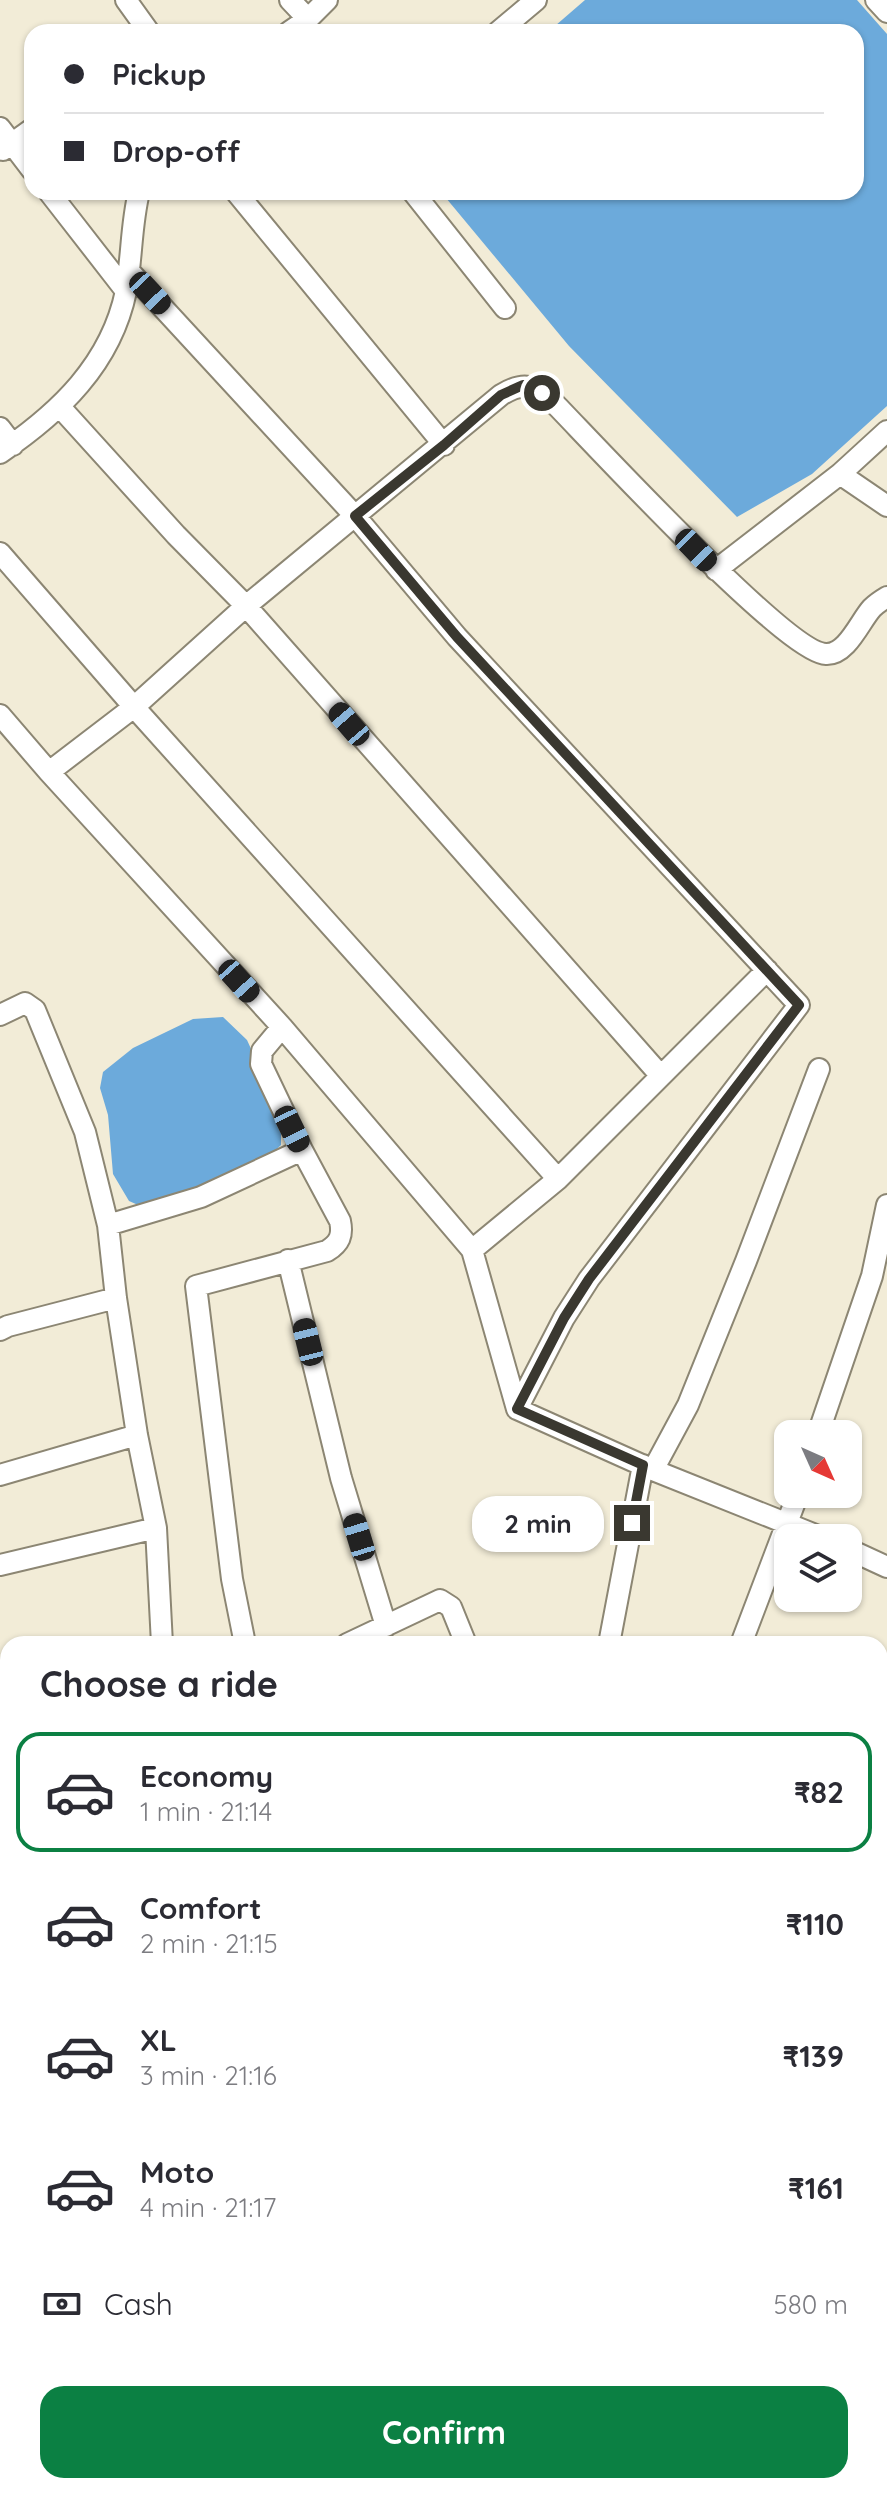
<!DOCTYPE html>
<html lang="en">
<head>
<meta charset="utf-8">
<style>
	body { margin:0; font-family:Quicksand,sans-serif; background:#f7f7f7; color:#2b2b33; height:100vh; display:flex; flex-direction:column; font-size:30px; white-space:nowrap }
	* { box-sizing:border-box; margin:0 }
	p { font-size:26px; color:#7c7c81 }
	.icon { flex:none; width:44px; height:44px; fill:none; stroke:currentColor; stroke-width:2; stroke-linecap:round; stroke-linejoin:round }
	.map { position:relative; flex:1; overflow:hidden }
	.details { position:absolute; left:0px; top:1636px; width:888px; height:858px; display:flex; flex-direction:column; background:#fff; border-radius:24px 24px 0 0; box-shadow:0 2px 6px #0004 }
	.details>* { flex:none }
	.banner { position:absolute; left:24px; top:24px; width:840px; height:176px; border-radius:24px; box-shadow:0 2px 6px #0004; display:grid; align-content:center; height:176px; padding:0 40px; background:#fff }
	.needle { width:52px; rotate:135deg }
	.controls { position:absolute; left:774px; top:1420px; display:grid; gap:16px }
	.controls a { display:grid; place-items:center; width:88px; height:88px; border-radius:16px; background:#fff; box-shadow:0 2px 6px #0004; font-size:40px }
	.end { position:absolute; width:36px; height:36px; margin:-18px; border:10px solid #3a3830; background:#fff; box-shadow:0 0 0 4px #fff }
	.from { border-radius:50% }
	.bubble { position:absolute; height:56px; border-radius:24px; background:#fff; box-shadow:0 2px 6px #0004; font-size:26px; font-weight:700; line-height:56px; text-align:center }
	.car { position:absolute; width:24px; height:48px; margin:-24px -12px; border-radius:10px; box-shadow:0 0 6px 2px #0007; background:linear-gradient(#222 24%,#8ab4d8 0 40%,#222 0 76%,#8ab4d8 0 86%,#222 0) }
	.banner b { display:flex; align-items:center; gap:28px; height:76px; font-size:30px }
	.banner b+b { border-top:2px solid #e1e1e2 }
	.banner i { width:20px; height:20px; background:#2b2b33 }
	ul { padding:0; list-style:none }
	li { display:flex; align-items:center; gap:24px; height:120px; margin:0 16px 12px; padding:0 24px; border:4px solid transparent; border-radius:24px }
	li div { flex:1 }
	li b { display:block; font-size:30px }
	li em { font-style:normal; font-weight:700 }
	li.current { border-color:#0b8043 }
	li>.icon { width:72px; height:72px; stroke-width:1.5 }
	h2 { padding:0 40px; font-size:36px; line-height:96px }
	.pay { display:flex; align-items:center; gap:20px; height:88px; padding:0 40px; font-size:30px }
	.pay p { margin-inline-start:auto }
	.action { display:flex; gap:16px; margin-top:auto; padding:16px 40px }
	.action a { flex:1; height:92px; border-radius:24px; background:#0b8043; color:#fff; font-size:32px; font-weight:700; line-height:92px; text-align:center }
	.map>svg:first-child { display:block }
	.water { fill:#6caadb }
	.lines { fill:none; stroke-linecap:round; stroke-linejoin:round }
	.street-casing { stroke:#8c8673; stroke-width:24 }
	.secondary-casing { stroke:#8c8673; stroke-width:34 }
	.street { stroke:#fff; stroke-width:20 }
	.secondary { stroke:#fff; stroke-width:30 }
	.route { stroke:#3a3830; stroke-width:10 }
</style>
</head>
<body>
<div class="map">
<svg width="887" height="2493" viewBox="0 0 887 2493">
	<rect width="100%" height="100%" fill="#f2ecd7"/>
	<path class="water" d="M 585,0 L 857,0 L 887,34 L 887,406 L 812,474 L 737,517 L 569,346 L 441,192 L 856,192 L 856,32 L 548,32 Z
		M 223,1017 L 247,1040 L 277,1106 L 281,1125 L 281,1145 L 263,1162 L 235,1177 L 145,1208 L 129,1201 L 113,1174 L 108,1115 L 100,1088 L 103,1072 L 133,1048 L 193,1019 Z"/>
	<g class="lines">
		<defs>
			<path id="street" d="M 126,0 L 149,32
				M 290,0 L 308,19
				M 876,0 L 887,12
				M 289,32 L 308,19 L 327,0
				M 498,32 L 536,0
				M 0,128 L 32,170
				M 3,150 L 32,129
				M 49,192 L 126,291
				M 236,192 L 444,445
				M 413,192 L 505,308
				M 129,271 L 355,516 L 457,637 L 799,1005 L 589,1279 L 564,1318 L 517,1409
				M 60,407 L 176,535 L 246,606 L 661,1076
				M 0,428 L 13,445
				M 0,453 C 59,413 111,364 126,291 C 132,258 131,224 139,192
				M 840,474 L 887,506
				M 0,553 L 134,707 L 558,1179
				M 716,570 L 840,474 L 887,431
				M 0,715 L 49,772 L 282,1027 L 472,1250 L 517,1409 L 653,1470 L 823,1538
				M 49,772 L 134,707 L 246,606 L 501,395 C 527,379 534,387 556,405 C 593,443 787,653 826,654 C 847,655 860,621 872,608 C 876,604 882,600 887,597
				M 0,1015 L 25,1003 L 35,1010 L 85,1132 L 108,1225 L 116,1298 L 137,1435 L 156,1528 L 162,1644
				M 108,1225 L 201,1197 L 302,1150
				M 472,1250 L 558,1179 L 767,970
				M 288,1260 L 341,1478 L 386,1626
				M 0,1330 L 8,1326 L 116,1298
				M 818,1434 L 872,1276 L 887,1205
				M 653,1470 L 688,1405 L 746,1261 L 819,1069
				M 0,1475 L 137,1435
				M 848,1549 L 887,1567
				M 0,1565 L 156,1528
				M 245,1644 L 232,1579 L 196,1286 L 327,1251 C 340,1243 343,1235 340,1221 L 302,1150 L 261,1064 L 262,1051 L 282,1027
				M 347,1644 L 440,1600 L 451,1607 L 466,1644
				M 609,1644 L 643,1465
				M 741,1644 L 798,1494
				M 880,1767 L 887,1769
				M 0,1830 L 8,1827
				M 0,2046 L 8,2040
				M 0,2108 L 8,2123
				M 880,2298 L 887,2299
				M 0,2369 L 8,2365
				M 0,2405 L 8,2424
				M 34,2486 L 37,2493
				M 207,2486 L 208,2493"/>
			<path id="secondary" d="M 880,1945 L 887,1918
				M 761,2493 L 762,2486"/>
		</defs>
		<use href="#street" class="street-casing"/>
		<use href="#secondary" class="secondary-casing"/>
		<use href="#street" class="street"/>
		<use href="#secondary" class="secondary"/>
	</g>
	<g class="lines">
		<path class="route" d="M 542,393 L 533,387 L 523,385 L 501,395 L 444,445 L 355,516 L 457,637 L 799,1005 L 589,1279 L 564,1318 L 517,1409 L 643,1465 L 632,1523"/>
	</g>
</svg>
<div class="controls">
<a><svg class="needle" viewBox="-14 -14 28 28"><path d="M0-13l5 13h-10z" fill="#e53935"/><path d="M0 13l5-13h-10z" fill="#7c7c81"/></svg></a>
<a><svg class="icon" aria-label="layers" viewBox="0 0 24 24"><path d="M12 4l9 5-9 5-9-5zM3 14l9 5 9-5"/></svg></a>
</div>
<i class="end from" style="left:542px;top:393px"></i>
<i class="end" style="left:632px;top:1523px"></i>
<div class="bubble" style="left:472px;top:1496px;width:132px">2 min</div>
<i class="car" style="left:150px;top:293px;rotate:137deg"></i>
<i class="car" style="left:696px;top:550px;rotate:136deg"></i>
<i class="car" style="left:349px;top:724px;rotate:319deg"></i>
<i class="car" style="left:239px;top:981px;rotate:138deg"></i>
<i class="car" style="left:292px;top:1129px;rotate:154deg"></i>
<i class="car" style="left:308px;top:1342px;rotate:346deg"></i>
<i class="car" style="left:359px;top:1537px;rotate:343deg"></i>
<div class="banner">
<b><i class="from"></i>Pickup</b>
<b><i></i>Drop-off</b>
</div>
<section class="details">
<h2>Choose a ride</h2>
<ul>
<li class="current"><svg class="icon" aria-label="car" viewBox="0 0 24 24"><path d="M5 17H2v-5l4-1 3-4h7l3 4 3 1v5h-3M9 17h6M6 11h13"/><circle cx="7" cy="17" r="2"/><circle cx="17" cy="17" r="2"/></svg><div><b>Economy</b><p>1 min · 21:14</p></div><em>₹82</em></li>
<li><svg class="icon" aria-label="car" viewBox="0 0 24 24"><path d="M5 17H2v-5l4-1 3-4h7l3 4 3 1v5h-3M9 17h6M6 11h13"/><circle cx="7" cy="17" r="2"/><circle cx="17" cy="17" r="2"/></svg><div><b>Comfort</b><p>2 min · 21:15</p></div><em>₹110</em></li>
<li><svg class="icon" aria-label="car" viewBox="0 0 24 24"><path d="M5 17H2v-5l4-1 3-4h7l3 4 3 1v5h-3M9 17h6M6 11h13"/><circle cx="7" cy="17" r="2"/><circle cx="17" cy="17" r="2"/></svg><div><b>XL</b><p>3 min · 21:16</p></div><em>₹139</em></li>
<li><svg class="icon" aria-label="car" viewBox="0 0 24 24"><path d="M5 17H2v-5l4-1 3-4h7l3 4 3 1v5h-3M9 17h6M6 11h13"/><circle cx="7" cy="17" r="2"/><circle cx="17" cy="17" r="2"/></svg><div><b>Moto</b><p>4 min · 21:17</p></div><em>₹161</em></li>
</ul>
<div class="pay"><svg class="icon" aria-label="cash" viewBox="0 0 24 24"><path d="M3 7h18v10H3z"/><circle cx="12" cy="12" r="2"/></svg>Cash<p>580 m</p></div>
<div class="action"><a>Confirm</a></div>
</section>
</div>
</body>
</html>
